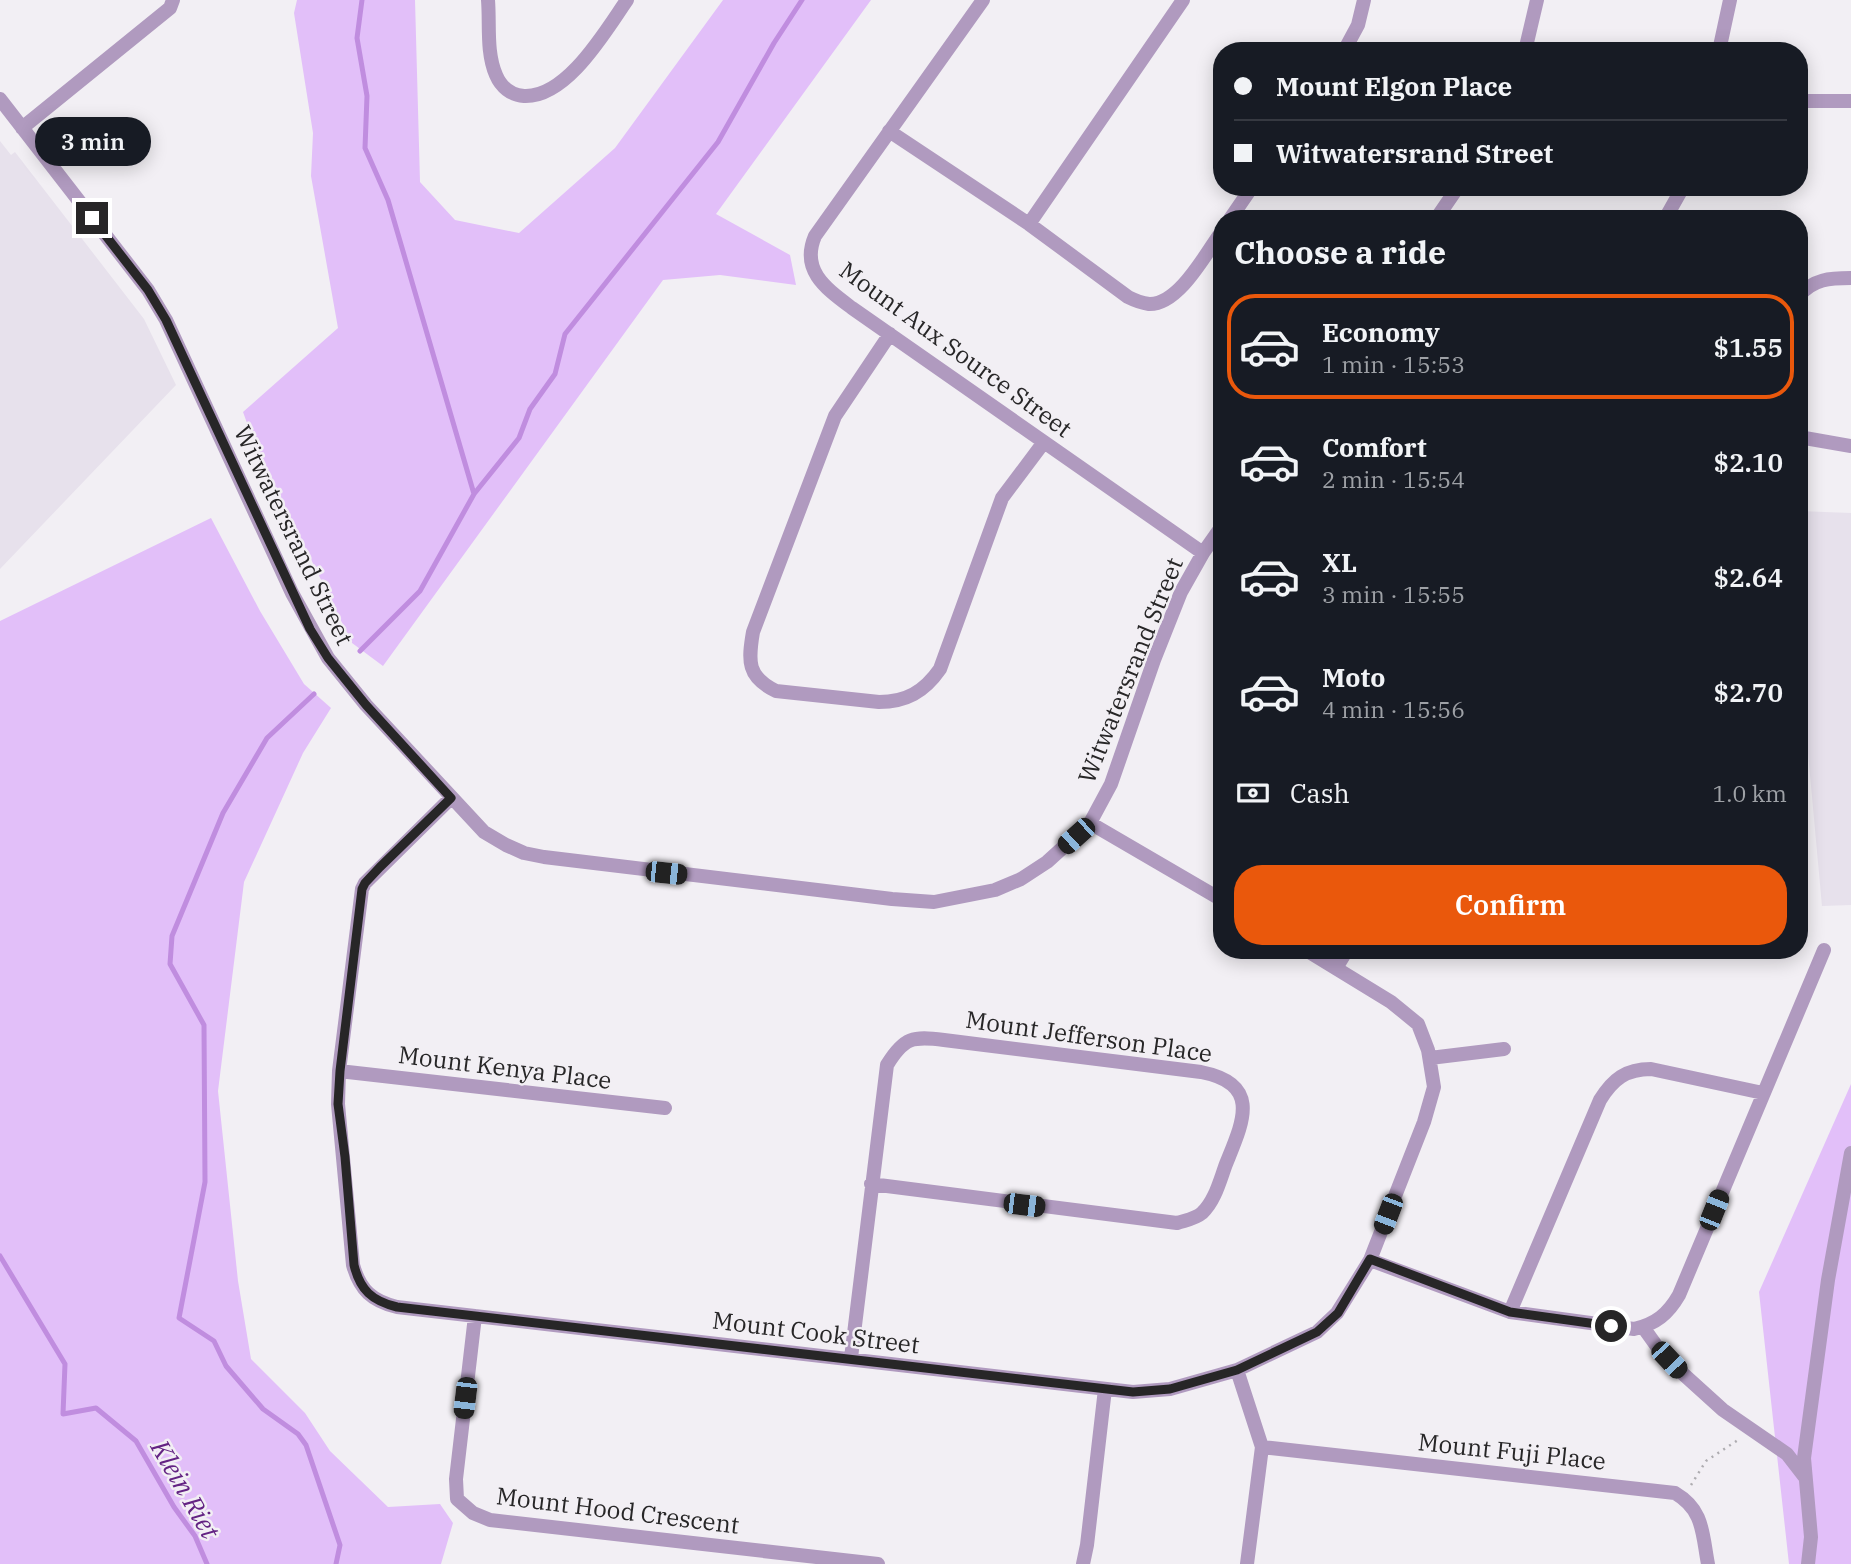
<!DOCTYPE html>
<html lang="en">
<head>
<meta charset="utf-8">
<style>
	body { margin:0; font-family:"IBM Plex Serif",serif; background:#20242c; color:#f1f3f6; height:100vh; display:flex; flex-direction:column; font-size:26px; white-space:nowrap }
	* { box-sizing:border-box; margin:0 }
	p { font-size:23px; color:#9ea1a6 }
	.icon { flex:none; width:38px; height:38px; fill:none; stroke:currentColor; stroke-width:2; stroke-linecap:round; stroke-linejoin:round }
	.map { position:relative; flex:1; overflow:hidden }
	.sheet { position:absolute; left:1213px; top:210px; width:595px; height:749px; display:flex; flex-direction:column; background:#171b24; border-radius:28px; box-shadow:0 4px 18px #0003 }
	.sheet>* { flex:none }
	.hud { position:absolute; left:1213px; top:42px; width:595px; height:154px; border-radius:28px; box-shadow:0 4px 18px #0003; display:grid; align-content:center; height:154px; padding:0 21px; background:#171b24 }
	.end { position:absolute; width:32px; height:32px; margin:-16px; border:9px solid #272627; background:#fff; box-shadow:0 0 0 4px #fff }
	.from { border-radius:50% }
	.bubble { position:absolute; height:49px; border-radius:24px; background:#171b24; box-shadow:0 4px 18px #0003; font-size:23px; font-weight:600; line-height:49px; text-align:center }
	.car { position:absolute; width:21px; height:42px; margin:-21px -10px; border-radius:9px; box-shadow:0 0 5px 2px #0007; background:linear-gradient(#222 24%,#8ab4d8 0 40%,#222 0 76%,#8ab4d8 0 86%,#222 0) }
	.hud b { display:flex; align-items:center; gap:24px; height:66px; font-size:26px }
	.hud b+b { border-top:2px solid #363941 }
	.hud i { width:18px; height:18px; background:#f1f3f6 }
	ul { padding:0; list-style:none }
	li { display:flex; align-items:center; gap:21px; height:105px; margin:0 14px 10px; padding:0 7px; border:4px solid transparent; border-radius:28px }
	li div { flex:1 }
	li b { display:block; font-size:26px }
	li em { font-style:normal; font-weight:600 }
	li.current { border-color:#ea580c }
	li>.icon { width:63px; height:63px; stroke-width:1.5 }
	h2 { padding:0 21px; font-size:32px; line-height:84px }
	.pay { display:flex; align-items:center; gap:18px; height:77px; padding:0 21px; font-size:26px }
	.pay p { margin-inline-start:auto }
	.action { display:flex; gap:14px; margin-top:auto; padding:14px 21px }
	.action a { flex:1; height:80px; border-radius:28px; background:#ea580c; color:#fff; font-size:28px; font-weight:600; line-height:80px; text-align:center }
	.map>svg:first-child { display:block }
	.built { fill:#e7e1ec }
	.green { fill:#e2bff9 }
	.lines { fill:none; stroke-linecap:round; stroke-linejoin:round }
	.stream { stroke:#c08ddf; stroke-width:5 }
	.path { stroke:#aeacb0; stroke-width:2.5; stroke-dasharray:2 5; stroke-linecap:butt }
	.minor { stroke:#b09abf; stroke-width:14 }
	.route { stroke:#272627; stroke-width:9 }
	.labels { text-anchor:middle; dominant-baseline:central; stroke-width:5; stroke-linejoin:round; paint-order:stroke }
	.street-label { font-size:24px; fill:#272627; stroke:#f2eff4 }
	.water-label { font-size:26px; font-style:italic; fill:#632383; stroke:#f2eff4 }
</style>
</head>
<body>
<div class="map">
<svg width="1851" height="1564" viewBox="0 0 1851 1564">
	<rect width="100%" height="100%" fill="#f2eff4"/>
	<path class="built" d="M 0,141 L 11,155 L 15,152 L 144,319 L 176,385 L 0,569 Z
		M 1799,511 L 1851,513 L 1851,905 L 1822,906 L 1799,655 Z"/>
	<path class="green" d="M 297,0 L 415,0 L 420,182 L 455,220 L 519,233 L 615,148 L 723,0 L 871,0 L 716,214 L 790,255 L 796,285 L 720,275 L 663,280 L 383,666 L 352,643 L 255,445 L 243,412 L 338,328 L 311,176 L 313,133 L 294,13 Z
		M 211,518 L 260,611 L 304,684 L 331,708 L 303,753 L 244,882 L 218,1091 L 238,1281 L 251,1359 L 305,1413 L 330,1451 L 388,1507 L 440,1504 L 453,1523 L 441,1564 L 0,1564 L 0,621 Z
		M 1851,1084 L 1851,1564 L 1789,1564 L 1759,1292 Z"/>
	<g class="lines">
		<path class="stream" d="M 474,494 L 519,438 L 530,409 L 555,374 L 565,334 L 718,142 L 774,43 L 802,0
			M 360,651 L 420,591 L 474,494 L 388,200 L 365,148 L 367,96 L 357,38 L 362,0
			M 314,694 L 267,738 L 223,813 L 172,936 L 170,964 L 204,1025 L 205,1182 L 179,1318 L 214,1341 L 226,1366 L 263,1409 L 298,1434 L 306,1445 L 340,1545 L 336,1564
			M 0,1256 L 65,1364 L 63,1414 L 96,1408 L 136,1441 L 174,1507 L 195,1536 L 207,1564"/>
		<path class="path" d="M 1691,1485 L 1706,1461 L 1738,1440"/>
		<path class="minor" d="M 488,0 C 490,24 486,52 496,75 C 501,87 511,95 524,96 C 567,98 606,30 627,0
			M 983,0 L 815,236 C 800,271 827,289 852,308 L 1203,553
			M 1344,51 L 1358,25 L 1364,0
			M 1525,51 L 1537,0
			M 1719,51 L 1730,0
			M 0,99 L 148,290 L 166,320 L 292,593 L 328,658 L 366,705 L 484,832 L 506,845 L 524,853 L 544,857 L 892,899 L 934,902 L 995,890 L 1021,879 L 1047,862 L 1090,823 L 1111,784 L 1154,660 L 1181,592 L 1203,553 L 1222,526
			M 1799,101 L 1851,101
			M 22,128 L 170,8 L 173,0
			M 889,131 L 1029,224 L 1128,297 C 1134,300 1142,303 1149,304 C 1179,305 1206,253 1222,231
			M 1230,219 L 1252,187
			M 1436,219 L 1458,187
			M 1665,219 L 1683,187
			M 1029,224 L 1183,0
			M 1799,296 C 1813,279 1830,278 1851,278
			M 890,334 L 835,416 L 753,632 C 748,661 747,677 776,691 L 879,702 C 906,702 924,692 940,669 L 1002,498 L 1044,442
			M 1799,437 L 1851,446
			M 451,798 L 365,883 L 362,889 L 339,1071 L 338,1104 L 353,1265 C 360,1290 372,1301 397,1307 L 1133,1392 L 1170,1389 L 1237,1370 L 1317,1332 L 1337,1313 L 1370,1260 L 1424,1122 L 1434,1087 L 1428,1050 L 1418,1024 L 1391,1002 L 1306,950
			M 1090,823 L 1222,900
			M 1336,968 L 1347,950
			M 1430,1058 L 1504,1049
			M 339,1071 L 665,1108
			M 1370,1260 L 1510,1312 L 1634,1329 C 1656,1324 1668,1314 1679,1295 L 1824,950
			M 1510,1312 L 1600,1100 C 1613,1079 1626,1069 1651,1069 L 1763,1093
			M 475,1316 L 456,1479 L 457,1499 L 473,1513 L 490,1520 L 878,1564
			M 1643,1327 L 1658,1348 L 1681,1372 L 1723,1410 L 1787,1454 L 1804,1476
			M 851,1358 L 887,1065 C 904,1037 913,1036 944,1040 L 1201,1072 C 1262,1084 1243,1122 1226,1164 C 1220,1180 1215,1201 1202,1213 C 1195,1219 1186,1220 1177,1223 L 871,1184
			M 1237,1370 L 1262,1447 L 1675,1493 C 1704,1510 1702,1533 1708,1564
			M 1083,1564 L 1087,1545 L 1105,1389
			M 1247,1564 L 1262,1447
			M 1808,1564 L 1811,1537 L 1804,1458 L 1828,1280 L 1851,1153"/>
	</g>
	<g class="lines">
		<path class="route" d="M 92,218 L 148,290 L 166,320 L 310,629 L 328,658 L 366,705 L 451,798 L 380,867 L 365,883 L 362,889 L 340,1071 L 338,1104 L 345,1157 L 354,1265 C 360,1290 372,1301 397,1307 L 1133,1392 L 1170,1389 L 1237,1370 L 1317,1332 L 1338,1313 L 1370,1259 L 1510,1312 L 1611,1326"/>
	</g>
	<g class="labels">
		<g class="street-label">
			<text transform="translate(956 349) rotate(36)">Mount Aux Source Street</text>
			<text transform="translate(294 535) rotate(64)">Witwatersrand Street</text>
			<text transform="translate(1130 670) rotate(-68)">Witwatersrand Street</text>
			<text transform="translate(1089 1036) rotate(8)">Mount Jefferson Place</text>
			<text transform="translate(505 1067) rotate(7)">Mount Kenya Place</text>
			<text transform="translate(816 1332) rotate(7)">Mount Cook Street</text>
			<text transform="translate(1512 1451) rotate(6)">Mount Fuji Place</text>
			<text transform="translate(618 1510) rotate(7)">Mount Hood Crescent</text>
		</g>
		<g class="water-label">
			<text transform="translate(186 1489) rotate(60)">Klein Riet</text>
		</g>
	</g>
</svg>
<i class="end from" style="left:1611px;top:1326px"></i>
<i class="end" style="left:92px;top:218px"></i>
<div class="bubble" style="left:35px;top:117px;width:116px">3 min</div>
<i class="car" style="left:1076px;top:836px;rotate:228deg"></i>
<i class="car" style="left:666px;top:873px;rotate:96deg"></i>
<i class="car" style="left:1024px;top:1205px;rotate:97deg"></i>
<i class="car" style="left:1714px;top:1210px;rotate:22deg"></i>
<i class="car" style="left:1388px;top:1214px;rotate:201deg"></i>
<i class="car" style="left:1669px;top:1360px;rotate:137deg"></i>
<i class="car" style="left:465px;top:1398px;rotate:187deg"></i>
<div class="hud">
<b><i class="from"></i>Mount Elgon Place</b>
<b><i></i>Witwatersrand Street</b>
</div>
<section class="sheet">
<h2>Choose a ride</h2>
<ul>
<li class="current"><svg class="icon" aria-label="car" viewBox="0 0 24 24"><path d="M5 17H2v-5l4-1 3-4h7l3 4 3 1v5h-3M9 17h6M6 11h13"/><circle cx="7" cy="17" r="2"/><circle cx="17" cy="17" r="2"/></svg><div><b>Economy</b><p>1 min · 15:53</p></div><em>$1.55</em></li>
<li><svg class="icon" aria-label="car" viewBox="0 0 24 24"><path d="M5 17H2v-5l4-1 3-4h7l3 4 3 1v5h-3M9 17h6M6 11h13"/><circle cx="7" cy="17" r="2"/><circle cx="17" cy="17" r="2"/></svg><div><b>Comfort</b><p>2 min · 15:54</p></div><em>$2.10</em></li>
<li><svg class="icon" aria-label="car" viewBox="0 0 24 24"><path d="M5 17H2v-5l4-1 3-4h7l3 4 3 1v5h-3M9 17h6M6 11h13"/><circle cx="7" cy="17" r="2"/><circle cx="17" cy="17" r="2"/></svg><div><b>XL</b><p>3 min · 15:55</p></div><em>$2.64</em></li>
<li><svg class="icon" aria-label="car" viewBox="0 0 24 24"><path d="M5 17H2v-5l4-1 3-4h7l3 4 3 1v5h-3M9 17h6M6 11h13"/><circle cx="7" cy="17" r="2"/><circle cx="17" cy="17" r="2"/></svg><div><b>Moto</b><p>4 min · 15:56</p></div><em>$2.70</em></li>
</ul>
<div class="pay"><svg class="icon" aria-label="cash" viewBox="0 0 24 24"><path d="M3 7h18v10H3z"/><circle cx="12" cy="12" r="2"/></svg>Cash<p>1.0 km</p></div>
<div class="action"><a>Confirm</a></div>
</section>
</div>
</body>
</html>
